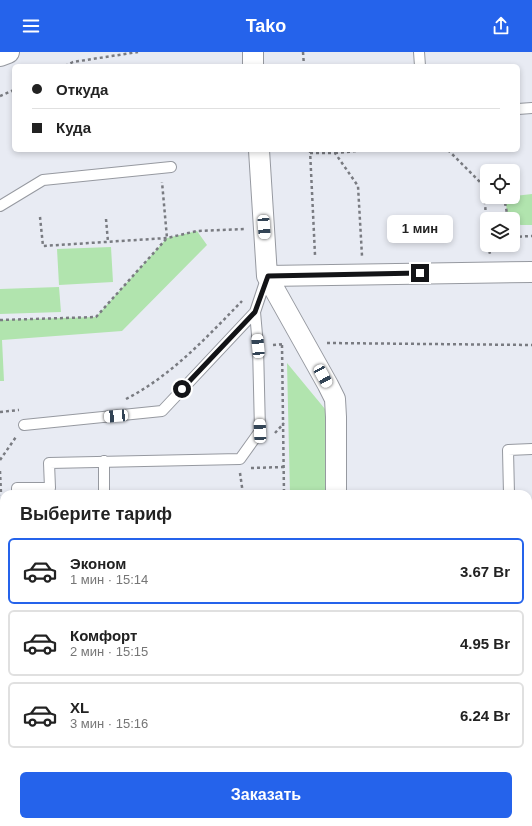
<!DOCTYPE html>
<html lang="ru">
<head>
<meta charset="utf-8">
<style>
	body { margin:0; font-family:Arial,sans-serif; background:#f6f6f6; color:#222; height:100vh; display:flex; flex-direction:column; font-size:15px; white-space:nowrap }
	* { box-sizing:border-box; margin:0 }
	p { font-size:13px; color:#767676 }
	.icon { flex:none; width:22px; height:22px; fill:none; stroke:currentColor; stroke-width:2; stroke-linecap:round; stroke-linejoin:round }
	.map { position:relative; flex:1; overflow:hidden }
	.details { position:absolute; left:0px; top:438px; width:532px; height:336px; display:flex; flex-direction:column; background:#fff; border-radius:12px 12px 0 0; box-shadow:0 2px 6px #0003 }
	.details>* { flex:none }
	.guide { position:absolute; left:12px; top:12px; width:508px; height:88px; border-radius:6px; box-shadow:0 2px 6px #0003; display:grid; align-content:center; height:88px; padding:0 20px; background:#fff }
	.fabs { position:absolute; left:480px; top:112px; display:grid; gap:8px }
	.fabs a { display:grid; place-items:center; width:40px; height:40px; border-radius:6px; background:#fff; box-shadow:0 2px 6px #0003; font-size:20px }
	.end { position:absolute; width:18px; height:18px; margin:-9px; border:5px solid #131417; background:#fff; box-shadow:0 0 0 2px #fff }
	.from { border-radius:50% }
	.bubble { position:absolute; height:28px; border-radius:6px; background:#fff; box-shadow:0 2px 6px #0003; font-size:13px; font-weight:700; line-height:28px; text-align:center }
	.car { position:absolute; width:12px; height:24px; margin:-12px -6px; border-radius:5px; box-shadow:0 0 3px 1px #0007; background:linear-gradient(#fff 24%,#345 0 40%,#fff 0 76%,#345 0 86%,#fff 0) }
	.guide b { display:flex; align-items:center; gap:14px; height:38px; font-size:15px }
	.guide b+b { border-top:1px solid #e0e0e0 }
	.guide i { width:10px; height:10px; background:#222 }
	ul { padding:0; list-style:none }
	li { display:flex; align-items:center; gap:12px; height:66px; margin:0 8px 6px; padding:0 12px; border:2px solid #e0e0e0; border-radius:6px }
	li div { flex:1 }
	li b { display:block; font-size:15px }
	li em { font-style:normal; font-weight:700 }
	li.on { border-color:#2563eb }
	li>.icon { width:36px; height:36px; stroke-width:1.5 }
	h2 { padding:0 20px; font-size:18px; line-height:48px }
	.primary-button { display:flex; gap:8px; margin-top:auto; padding:8px 20px }
	.primary-button a { flex:1; height:46px; border-radius:6px; background:#2563eb; color:#fff; font-size:16px; font-weight:700; line-height:46px; text-align:center }
	header { display:flex; justify-content:space-between; align-items:center; height:52px; padding:0 20px; background:#2563eb; color:#fff; font-size:18px; font-weight:700 }
	.map>svg:first-child { display:block }
	.green { fill:#b1e4ae }
	.lines { fill:none; stroke-linecap:round; stroke-linejoin:round }
	.lane-casing { stroke:#9699a0; stroke-width:12 }
	.street-casing { stroke:#9699a0; stroke-width:22 }
	.secondary-casing { stroke:#9699a0; stroke-width:24 }
	.path { stroke:#797b81; stroke-width:2.5; stroke-dasharray:3 3; stroke-linecap:butt }
	.lane { stroke:#fff; stroke-width:10 }
	.street { stroke:#fff; stroke-width:20 }
	.secondary { stroke:#fff; stroke-width:22 }
	.route { stroke:#131417; stroke-width:5 }
</style>
</head>
<body>
<header><svg class="icon" aria-label="menu" viewBox="0 0 24 24"><path d="M4 6h16M4 12h16M4 18h16"/></svg>Tako<svg class="icon" aria-label="share" viewBox="0 0 24 24"><path d="M12 15V3M7 8l5-5 5 5M5 13v7h14v-7"/></svg></header>
<div class="map">
<svg width="532" height="774" viewBox="0 0 532 774">
	<rect width="100%" height="100%" fill="#e8ebf3"/>
	<path class="green" d="M 532,142 L 532,173 L 521,173 L 513,171 L 513,167 L 508,167 L 505,145 Z
		M 197,179 L 207,193 L 122,279 L 2,288 L 4,329 L 0,329 L 0,268 L 96,265 L 167,186 Z
		M 111,195 L 113,230 L 59,233 L 57,197 Z
		M 59,235 L 61,260 L 0,262 L 0,237 Z
		M 287,311 L 325,357 L 325,442 L 290,442 Z
		M 528,598 L 532,598 L 532,662 L 528,662 Z
		M 79,770 L 121,770 L 121,774 L 72,774 Z
		M 293,770 L 324,770 L 324,774 L 293,774 Z"/>
	<g class="lines">
		<defs>
			<path id="lane" d="M 419,0 L 420,14
				M 518,57 L 532,56
				M 0,154 L 43,128 L 171,115
				M 24,373 L 162,359 L 255,260 L 267,224
				M 104,409 L 104,442
				M 17,442 L 17,436 L 50,436 L 49,411 L 240,407 L 260,379 L 258,294 L 255,260
				M 509,442 L 508,398 L 532,397
				M 0,613 L 4,612
				M 0,752 L 4,749
				M 250,770 L 250,774
				M 497,770 L 498,774
				M 403,774 L 406,770"/>
			<path id="street" d="M 253,0 L 253,14
				M 259,98 L 267,224 L 328,333 L 335,347 L 336,365 L 336,442
				M 267,224 L 532,220
				M 335,774 L 335,770"/>
			<path id="secondary" d="M 0,3 L 8,0"/>
		</defs>
		<use href="#lane" class="lane-casing"/>
		<use href="#street" class="street-casing"/>
		<use href="#secondary" class="secondary-casing"/>
		<path class="path" d="M 303,0 L 304,14
			M 65,14 L 73,10 L 138,0
			M 0,44 L 14,38
			M 310,98 L 315,203
			M 448,98 L 484,134 L 487,183
			M 310,101 L 335,101 L 358,134 L 362,204
			M 335,101 L 368,98
			M 504,145 L 508,167
			M 40,165 L 43,194 L 167,186 L 197,179 L 246,177
			M 106,167 L 108,190
			M 513,185 L 532,184
			M 488,193 L 490,202
			M 0,268 L 96,265 L 167,186 L 162,130
			M 327,291 L 532,293
			M 273,293 L 284,292
			M 282,293 L 284,442
			M 126,347 C 171,324 207,285 242,249
			M 0,360 L 19,358
			M 275,381 L 284,371
			M 0,408 L 16,385
			M 251,416 L 284,415
			M 0,419 L 1,441 L 0,443
			M 240,421 L 243,442
			M 528,593 L 532,593
			M 0,636 L 4,636
			M 528,686 L 532,686
			M 282,770 L 283,774"/>
		<use href="#lane" class="lane"/>
		<use href="#street" class="street"/>
		<use href="#secondary" class="secondary"/>
	</g>
	<g class="lines">
		<path class="route" d="M 182,337 L 255,260 L 268,224 L 420,221"/>
	</g>
</svg>
<div class="fabs">
<a><svg class="icon" aria-label="locate" viewBox="0 0 24 24"><circle cx="12" cy="12" r="6"/><path d="M12 2v4M12 18v4M2 12h4M18 12h4"/></svg></a>
<a><svg class="icon" aria-label="layers" viewBox="0 0 24 24"><path d="M12 4l9 5-9 5-9-5zM3 14l9 5 9-5"/></svg></a>
</div>
<i class="end from" style="left:182px;top:337px"></i>
<i class="end" style="left:420px;top:221px"></i>
<div class="bubble" style="left:387px;top:163px;width:66px">1 мин</div>
<i class="car" style="left:264px;top:175px;rotate:176deg"></i>
<i class="car" style="left:258px;top:294px;rotate:355deg"></i>
<i class="car" style="left:323px;top:324px;rotate:151deg"></i>
<i class="car" style="left:116px;top:364px;rotate:265deg"></i>
<i class="car" style="left:260px;top:379px;rotate:358deg"></i>
<div class="guide">
<b><i class="from"></i>Откуда</b>
<b><i></i>Куда</b>
</div>
<section class="details">
<h2>Выберите тариф</h2>
<ul>
<li class="on"><svg class="icon" aria-label="car" viewBox="0 0 24 24"><path d="M5 17H2v-5l4-1 3-4h7l3 4 3 1v5h-3M9 17h6M6 11h13"/><circle cx="7" cy="17" r="2"/><circle cx="17" cy="17" r="2"/></svg><div><b>Эконом</b><p>1 мин · 15:14</p></div><em>3.67 Br</em></li>
<li><svg class="icon" aria-label="car" viewBox="0 0 24 24"><path d="M5 17H2v-5l4-1 3-4h7l3 4 3 1v5h-3M9 17h6M6 11h13"/><circle cx="7" cy="17" r="2"/><circle cx="17" cy="17" r="2"/></svg><div><b>Комфорт</b><p>2 мин · 15:15</p></div><em>4.95 Br</em></li>
<li><svg class="icon" aria-label="car" viewBox="0 0 24 24"><path d="M5 17H2v-5l4-1 3-4h7l3 4 3 1v5h-3M9 17h6M6 11h13"/><circle cx="7" cy="17" r="2"/><circle cx="17" cy="17" r="2"/></svg><div><b>XL</b><p>3 мин · 15:16</p></div><em>6.24 Br</em></li>
</ul>
<div class="primary-button"><a>Заказать</a></div>
</section>
</div>
</body>
</html>
